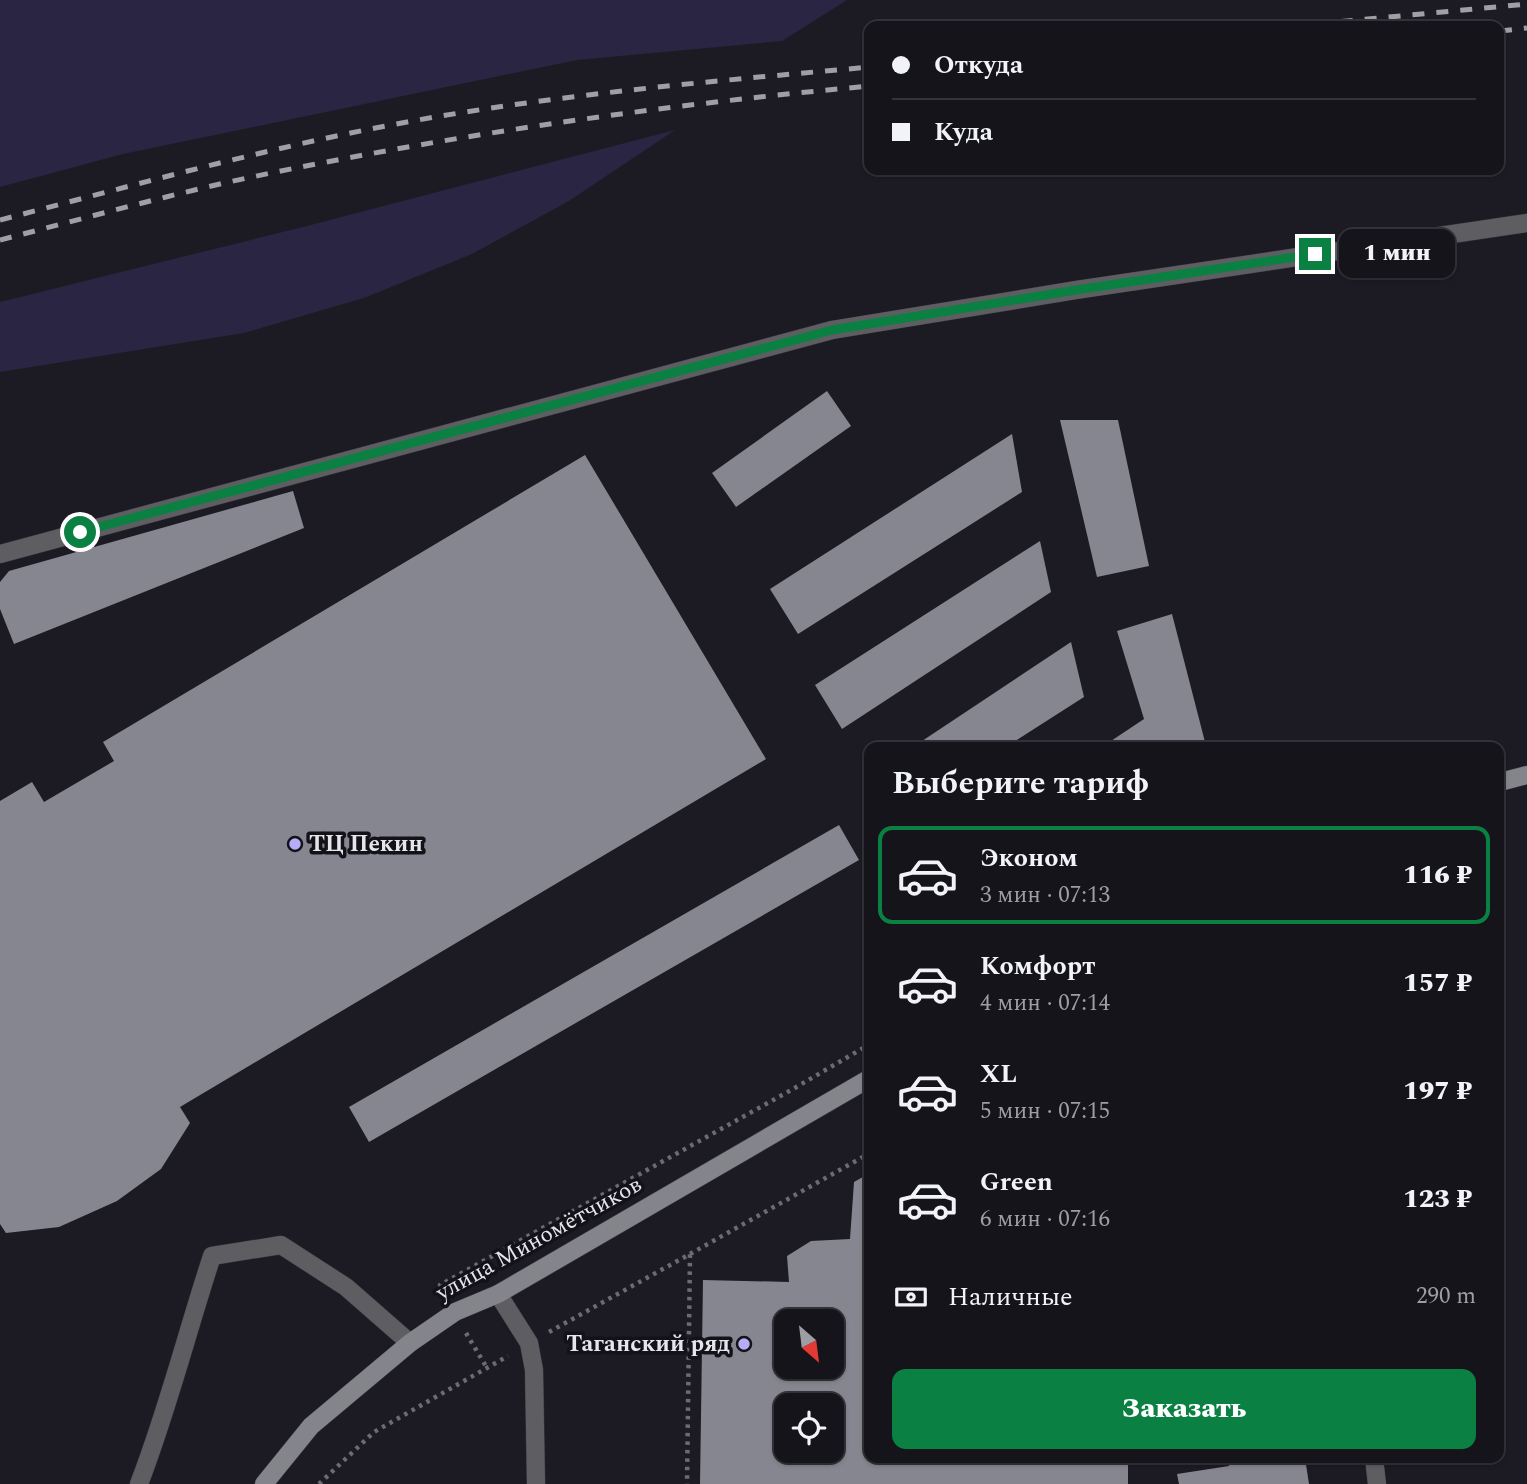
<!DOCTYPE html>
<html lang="ru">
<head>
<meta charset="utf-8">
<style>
	body { margin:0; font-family:Spectral,serif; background:#222127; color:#f1f3f6; height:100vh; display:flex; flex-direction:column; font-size:26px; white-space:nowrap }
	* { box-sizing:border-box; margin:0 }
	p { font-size:23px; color:#9d9ea2 }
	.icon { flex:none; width:38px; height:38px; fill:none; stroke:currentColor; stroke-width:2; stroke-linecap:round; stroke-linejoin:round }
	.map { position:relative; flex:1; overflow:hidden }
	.side { position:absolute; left:864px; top:742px; width:640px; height:721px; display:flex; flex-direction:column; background:#15141a; border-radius:14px; box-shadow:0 2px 5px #0004,0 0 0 2px #343339 }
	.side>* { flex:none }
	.banner { position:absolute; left:864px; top:21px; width:640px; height:154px; border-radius:14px; box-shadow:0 2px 5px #0004,0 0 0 2px #343339; display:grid; align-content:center; height:154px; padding:0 28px; background:#15141a }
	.needle { width:46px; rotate:152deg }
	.fabs { position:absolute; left:774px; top:1309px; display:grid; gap:14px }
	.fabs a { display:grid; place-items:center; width:70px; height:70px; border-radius:14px; background:#15141a; box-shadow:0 2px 5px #0004,0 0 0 2px #343339; font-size:35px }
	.end { position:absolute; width:32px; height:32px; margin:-16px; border:9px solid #0b8043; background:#fff; box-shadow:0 0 0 4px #fff }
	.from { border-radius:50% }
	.bubble { position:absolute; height:49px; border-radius:14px; background:#15141a; box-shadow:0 2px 5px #0004,0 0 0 2px #343339; font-size:23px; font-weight:800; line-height:49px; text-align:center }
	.banner b { display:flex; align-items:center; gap:24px; height:66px; font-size:26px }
	.banner b+b { border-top:2px solid #343339 }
	.banner i { width:18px; height:18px; background:#f1f3f6 }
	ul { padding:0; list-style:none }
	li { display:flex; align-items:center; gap:21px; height:98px; margin:0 14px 10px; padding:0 14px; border:4px solid transparent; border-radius:14px }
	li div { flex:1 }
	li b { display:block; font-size:26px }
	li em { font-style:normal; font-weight:800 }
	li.current { border-color:#0b8043 }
	li>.icon { width:63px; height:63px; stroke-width:1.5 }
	h2 { padding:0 28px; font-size:32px; line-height:84px }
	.pay { display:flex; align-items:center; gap:18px; height:77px; padding:0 28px; font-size:26px }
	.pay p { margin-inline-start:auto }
	.cta { display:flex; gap:14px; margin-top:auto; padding:14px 28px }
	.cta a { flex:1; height:80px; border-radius:14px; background:#0b8043; color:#fff; font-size:28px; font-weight:800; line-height:80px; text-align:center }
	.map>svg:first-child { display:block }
	.green { fill:#2a2543 }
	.building { fill:#868690; fill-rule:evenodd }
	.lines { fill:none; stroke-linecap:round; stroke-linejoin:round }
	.lane-casing { stroke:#38373f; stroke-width:19 }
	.secondary-casing { stroke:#38373f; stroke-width:19 }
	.path { stroke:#6c6b72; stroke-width:4.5; stroke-dasharray:3.5 5; stroke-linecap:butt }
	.lane { stroke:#5e5e62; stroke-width:18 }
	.secondary { stroke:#84848b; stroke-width:18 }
	.rail { stroke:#a09fa6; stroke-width:5; stroke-dasharray:12 12; stroke-linecap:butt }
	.route { stroke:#0b8043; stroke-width:9 }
	.poi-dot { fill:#b6acf8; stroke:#131219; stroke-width:2.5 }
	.labels { text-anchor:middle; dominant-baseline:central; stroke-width:7; stroke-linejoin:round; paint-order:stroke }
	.poi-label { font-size:23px; font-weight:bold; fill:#e6e5eb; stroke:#131219; text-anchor:start }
	.street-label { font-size:23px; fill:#e6e5eb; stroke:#131219 }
</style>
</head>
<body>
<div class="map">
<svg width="1527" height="1484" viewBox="0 0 1527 1484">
	<rect width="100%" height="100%" fill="#1c1b23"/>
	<path class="green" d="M 0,0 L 847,0 L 782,41 L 577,60 L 123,154 L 0,187 Z
		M 675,130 L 569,201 L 472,254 L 364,298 L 244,333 L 0,372 L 0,302 L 307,226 Z"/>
	<path class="building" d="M 827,391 L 851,426 L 736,507 L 712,473 Z
		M 1060,420 L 1118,420 L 1149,566 L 1097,577 Z
		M 1012,434 L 1022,492 L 798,634 L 770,589 Z
		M 585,455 L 766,759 L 180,1107 L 190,1123 L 161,1169 L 117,1201 L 59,1227 L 6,1233 L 0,1224 L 0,801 L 32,782 L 44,802 L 114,761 L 103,742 Z
		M 293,491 L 304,528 L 14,644 L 0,609 L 0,582 L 9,571 Z
		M 1040,541 L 1051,592 L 842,729 L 815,685 Z
		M 1172,614 L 1205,742 L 1197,747 L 1102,747 L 1144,719 L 1117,631 Z
		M 1071,642 L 1084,697 L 1006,747 L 913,747 Z
		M 839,825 L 859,860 L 369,1142 L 349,1107 Z
		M 870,1173 L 870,1458 L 1128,1458 L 1128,1484 L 700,1484 L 703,1280 L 789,1282 L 787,1256 L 811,1241 L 850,1239 L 854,1182 ZM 786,1321 L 831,1321 L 831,1367 L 786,1367 ZM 786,1405 L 831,1405 L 831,1451 L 786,1451 Z
		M 1228,1458 L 1305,1458 L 1309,1484 L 1179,1484 L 1177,1474 L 1229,1466 Z"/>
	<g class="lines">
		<defs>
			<path id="lane" d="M 0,554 L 832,330 L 1076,290 L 1527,223
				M 498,1294 L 529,1343 L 534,1370 L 536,1484
				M 1374,1458 L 1377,1484
				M 139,1484 C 168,1409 187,1332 212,1256 L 281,1245 L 346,1287 L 410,1343"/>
			<path id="secondary" d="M 1500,782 L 1527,775
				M 264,1484 L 311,1426 L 410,1343 L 455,1312 L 498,1294 L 870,1078"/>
		</defs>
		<use href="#lane" class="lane-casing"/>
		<use href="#secondary" class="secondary-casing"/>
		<path class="path" d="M 690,1254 L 870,1153
			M 445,1295 L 440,1285 L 793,1089 L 870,1044
			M 549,1332 L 690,1254 L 687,1484
			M 466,1333 L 487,1368
			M 319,1484 L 374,1432 L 508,1356"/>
		<use href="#lane" class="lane"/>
		<use href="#secondary" class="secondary"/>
		<path class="rail" d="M 1293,26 L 1527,4
			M 1500,31 L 1527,28
			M 0,220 C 135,185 270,147 407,122 C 560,94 715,81 870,67
			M 0,240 C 82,219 164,196 247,178 C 452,135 660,105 870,86"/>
	</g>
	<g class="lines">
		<path class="route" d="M 80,532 L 832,330 L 1076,290 L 1315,254"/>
	</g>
	<g class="poi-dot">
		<circle cx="295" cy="844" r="7"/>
		<circle cx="744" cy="1344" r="7"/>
	</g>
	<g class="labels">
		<g class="poi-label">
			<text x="309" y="844">ТЦ Пекин</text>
			<text x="730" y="1344" text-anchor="end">Таганский ряд</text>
		</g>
		<g class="street-label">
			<text transform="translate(539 1239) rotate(-29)">улица Миномётчиков</text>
		</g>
	</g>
</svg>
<div class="fabs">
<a><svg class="needle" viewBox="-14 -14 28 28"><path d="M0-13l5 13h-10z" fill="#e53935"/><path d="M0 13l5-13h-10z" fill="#9d9ea2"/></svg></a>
<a><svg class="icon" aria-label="locate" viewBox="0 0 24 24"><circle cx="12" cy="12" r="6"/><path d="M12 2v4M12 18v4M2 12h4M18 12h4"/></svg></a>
</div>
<i class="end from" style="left:80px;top:532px"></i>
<i class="end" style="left:1315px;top:254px"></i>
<div class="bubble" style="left:1339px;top:229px;width:116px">1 мин</div>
<div class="banner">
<b><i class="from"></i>Откуда</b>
<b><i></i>Куда</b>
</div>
<section class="side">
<h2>Выберите тариф</h2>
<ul>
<li class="current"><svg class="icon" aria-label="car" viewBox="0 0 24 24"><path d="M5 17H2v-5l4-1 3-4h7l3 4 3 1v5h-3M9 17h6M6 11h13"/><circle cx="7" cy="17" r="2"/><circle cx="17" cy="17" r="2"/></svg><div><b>Эконом</b><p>3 мин · 07:13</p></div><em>116 ₽</em></li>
<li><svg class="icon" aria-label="car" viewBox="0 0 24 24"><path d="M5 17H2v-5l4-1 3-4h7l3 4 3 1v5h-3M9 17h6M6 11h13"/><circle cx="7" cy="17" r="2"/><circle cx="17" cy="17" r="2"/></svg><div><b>Комфорт</b><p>4 мин · 07:14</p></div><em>157 ₽</em></li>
<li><svg class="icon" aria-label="car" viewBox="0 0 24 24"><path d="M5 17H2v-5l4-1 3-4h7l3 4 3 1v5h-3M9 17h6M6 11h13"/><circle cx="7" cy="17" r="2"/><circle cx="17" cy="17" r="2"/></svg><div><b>XL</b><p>5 мин · 07:15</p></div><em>197 ₽</em></li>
<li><svg class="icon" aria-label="car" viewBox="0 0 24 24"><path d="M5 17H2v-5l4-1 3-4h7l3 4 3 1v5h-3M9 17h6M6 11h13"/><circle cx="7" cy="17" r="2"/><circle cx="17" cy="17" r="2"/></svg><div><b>Green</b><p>6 мин · 07:16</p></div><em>123 ₽</em></li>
</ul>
<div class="pay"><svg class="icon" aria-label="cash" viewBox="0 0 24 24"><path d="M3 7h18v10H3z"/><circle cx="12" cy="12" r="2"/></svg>Наличные<p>290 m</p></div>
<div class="cta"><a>Заказать</a></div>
</section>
</div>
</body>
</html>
